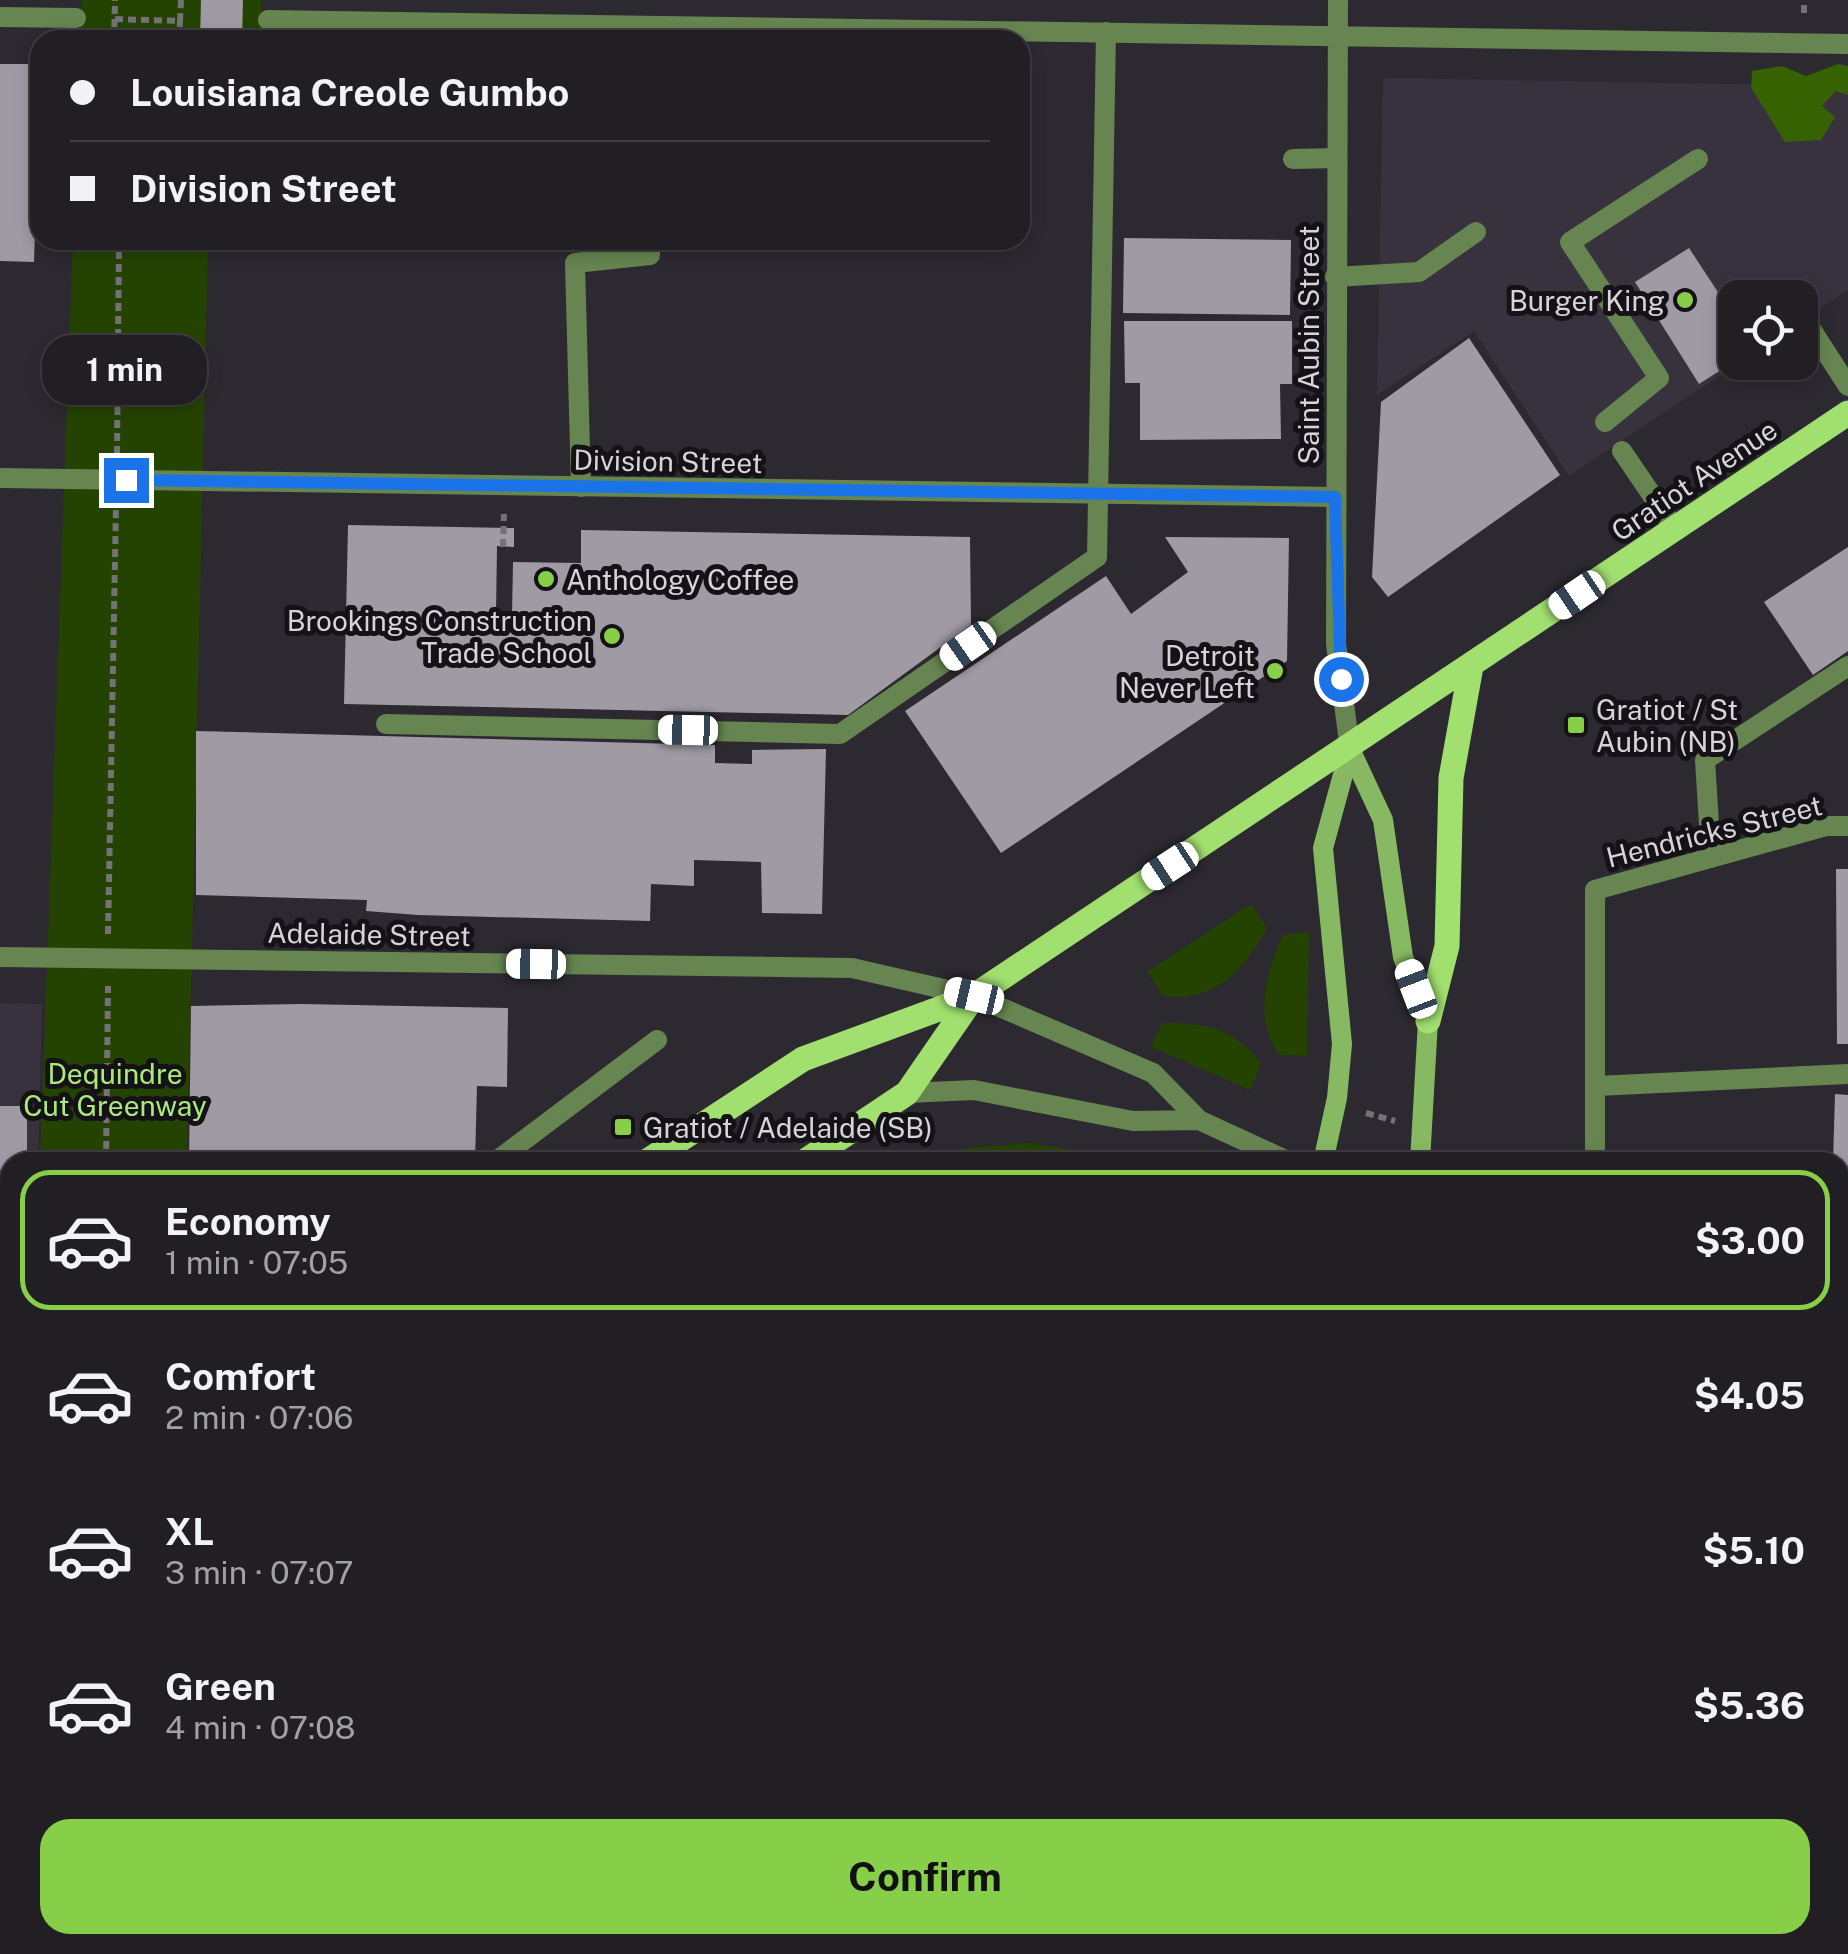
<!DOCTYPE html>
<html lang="en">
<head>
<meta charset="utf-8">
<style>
	body { margin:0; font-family:"Public Sans",sans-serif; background:#2e2c31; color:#f1f3f6; height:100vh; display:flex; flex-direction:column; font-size:38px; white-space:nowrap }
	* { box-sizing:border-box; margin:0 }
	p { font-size:32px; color:#a2a2a6 }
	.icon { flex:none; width:55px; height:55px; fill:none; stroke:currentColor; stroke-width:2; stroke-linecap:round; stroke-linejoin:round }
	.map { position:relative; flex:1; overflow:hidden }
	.sheet { position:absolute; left:0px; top:1152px; width:1850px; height:802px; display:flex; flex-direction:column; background:#221f24; border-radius:30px 30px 0 0; box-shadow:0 5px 15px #0003,0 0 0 2px #3f3d41 }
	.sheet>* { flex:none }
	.banner { position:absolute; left:30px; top:30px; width:1000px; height:220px; border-radius:30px; box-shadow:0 5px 15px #0003,0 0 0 2px #3f3d41; display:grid; align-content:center; height:220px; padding:0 40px; background:#221f24 }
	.tools { position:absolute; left:1718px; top:280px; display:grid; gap:20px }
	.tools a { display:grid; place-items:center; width:100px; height:100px; border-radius:20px; background:#221f24; box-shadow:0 5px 15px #0003,0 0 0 2px #3f3d41; font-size:50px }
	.end { position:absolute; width:45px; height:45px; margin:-22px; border:12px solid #1a73e8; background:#fff; box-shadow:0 0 0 5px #fff }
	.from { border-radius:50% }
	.bubble { position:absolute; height:70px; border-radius:30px; background:#221f24; box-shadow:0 5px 15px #0003,0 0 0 2px #3f3d41; font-size:32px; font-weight:700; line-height:70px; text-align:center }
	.car { position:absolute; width:30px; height:60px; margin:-30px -15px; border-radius:12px; box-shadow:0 0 8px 2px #0007; background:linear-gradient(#fff 24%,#345 0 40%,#fff 0 76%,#345 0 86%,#fff 0) }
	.banner b { display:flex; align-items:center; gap:35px; height:95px; font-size:38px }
	.banner b+b { border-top:2px solid #3f3d41 }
	.banner i { width:25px; height:25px; background:#f1f3f6 }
	ul { padding:18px 0 0; list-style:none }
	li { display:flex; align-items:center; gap:30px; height:140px; margin:0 20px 15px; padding:0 20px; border:5px solid transparent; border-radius:30px }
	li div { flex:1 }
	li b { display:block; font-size:38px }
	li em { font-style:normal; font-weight:700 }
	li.current { border-color:#88cf49 }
	li>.icon { width:90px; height:90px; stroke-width:1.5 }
	.button { display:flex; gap:20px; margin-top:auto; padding:20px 40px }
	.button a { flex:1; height:115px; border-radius:30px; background:#88cf49; color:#111; font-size:40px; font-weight:700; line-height:115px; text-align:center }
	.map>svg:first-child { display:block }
	.built { fill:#38323e }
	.green { fill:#244300 }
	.forest { fill:#376201 }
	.building { fill:#9f9aa4 }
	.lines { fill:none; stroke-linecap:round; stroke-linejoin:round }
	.path { stroke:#747177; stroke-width:6; stroke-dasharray:8 5; stroke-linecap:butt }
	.service { stroke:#668550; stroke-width:20 }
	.minor { stroke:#668550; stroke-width:20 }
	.tertiary { stroke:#668550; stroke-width:20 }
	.secondary { stroke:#87b862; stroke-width:20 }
	.primary { stroke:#a1df6f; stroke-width:25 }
	.route { stroke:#1a73e8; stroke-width:12 }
	.poi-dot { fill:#88cf49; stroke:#141216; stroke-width:4 }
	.labels { text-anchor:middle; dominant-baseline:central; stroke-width:10; stroke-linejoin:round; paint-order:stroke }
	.poi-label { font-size:28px; fill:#d6d4d9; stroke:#141216; text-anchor:end }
	.street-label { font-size:28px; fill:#d6d4d9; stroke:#141216 }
	.park-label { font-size:28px; fill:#aae97a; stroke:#141216 }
</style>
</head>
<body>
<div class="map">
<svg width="1848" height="1954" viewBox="0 0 1848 1954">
	<rect width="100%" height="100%" fill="#2d2930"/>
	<path class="built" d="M 1383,78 L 1848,86 L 1848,290 L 1800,322 L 1800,298 L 1735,298 L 1735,362 L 1739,363 L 1569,476 L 1474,331 L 1377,395 Z
		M 0,1003 L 42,1004 L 38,1162 L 10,1162 L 10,1369 L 0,1369 Z
		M 3,1762 L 4,1954 L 0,1954 L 0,1764 Z"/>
	<path class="green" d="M 82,0 L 261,0 L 261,40 L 80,40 Z
		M 73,240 L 208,240 L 187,1162 L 40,1162 Z
		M 1251,904 L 1267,928 C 1243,970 1217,1003 1163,996 L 1147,972 Z
		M 1309,932 L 1307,1056 L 1279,1055 C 1253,1018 1266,973 1283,935 Z
		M 1162,1023 C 1204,1022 1236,1028 1261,1064 L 1250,1090 L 1151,1047 Z
		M 1029,1143 L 1063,1148 L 1104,1162 L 921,1162 L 967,1148 Z
		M 10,1683 L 10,1945 L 639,1945 L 630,1954 L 4,1954 L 3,1762 Z
		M 1840,1843 L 1848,1843 L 1848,1954 L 960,1954 L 970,1945 L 1840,1945 Z"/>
	<path class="forest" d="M 1838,64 L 1848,66 L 1848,95 L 1836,91 L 1822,106 L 1835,117 L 1821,140 L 1785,142 L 1751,88 L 1752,71 L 1782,66 L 1806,76 Z"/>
	<path class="building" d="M 201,0 L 243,0 L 242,40 L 200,40 Z
		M 0,64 L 40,64 L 40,231 L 35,231 L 34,262 L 0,261 Z
		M 1124,238 L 1291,240 L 1290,315 L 1123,313 Z
		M 1689,248 L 1735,318 L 1735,361 L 1699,384 L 1635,282 Z
		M 1124,321 L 1292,321 L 1292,384 L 1280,384 L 1281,439 L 1140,440 L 1140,383 L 1125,383 Z
		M 1469,338 L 1560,475 L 1388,597 L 1372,577 L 1381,402 Z
		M 348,525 L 514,528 L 514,547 L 497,546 L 496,614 L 512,614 L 513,562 L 581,563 L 581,530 L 970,537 L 971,625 L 848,715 L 344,704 Z
		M 1165,537 L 1289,538 L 1287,661 L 1001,853 L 905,711 L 1106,576 L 1131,614 L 1188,572 Z
		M 1848,547 L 1848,651 L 1813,675 L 1764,602 Z
		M 196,731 L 715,745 L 715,763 L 752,764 L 752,750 L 826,749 L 822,914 L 762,913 L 761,862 L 694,860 L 694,886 L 651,884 L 650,921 L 418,915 L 366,911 L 367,900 L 196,895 Z
		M 1836,869 L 1848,869 L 1848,1044 L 1837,1044 Z
		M 302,1004 L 508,1008 L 507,1087 L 477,1086 L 475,1162 L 189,1162 L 191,1006 Z
		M 1835,1094 L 1848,1095 L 1848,1244 L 1840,1243 L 1840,1162 L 1833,1162 Z
		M 0,1106 L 27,1106 L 27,1162 L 10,1162 L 10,1217 L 0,1217 Z
		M 1840,1587 L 1845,1587 L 1848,1607 L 1848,1703 L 1840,1703 Z"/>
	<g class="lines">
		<path class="path" d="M 1804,13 L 1804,0
			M 115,19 L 180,21 L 181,0
			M 114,40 L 115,0
			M 179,40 L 180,21
			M 117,454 L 119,240
			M 503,547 L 504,514
			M 108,934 L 116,506
			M 1366,1113 L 1395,1121
			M 106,1162 L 108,986
			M 93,1945 L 93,1954
			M 1191,1945 L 1205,1954
			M 281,1954 L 283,1945"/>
		<path class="service" d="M 1293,159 L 1337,158
			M 1335,277 L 1419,272 L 1476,232
			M 1809,326 L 1848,386
			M 1605,422 L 1659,378 L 1570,242 L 1698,159
			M 1622,451 L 1675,529
			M 581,487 L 575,263 L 650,255 L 650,240
			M 386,724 L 840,734 L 1097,557 L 1106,32
			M 1711,856 L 1705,760 L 1848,666
			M 1595,890 L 1595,1162
			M 1597,1086 L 1848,1074
			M 495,1162 L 657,1040"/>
		<path class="minor" d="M 1338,0 L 1336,644 L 1350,749
			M 0,17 L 76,18
			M 268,20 L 1848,44
			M 0,478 L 1335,497
			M 1595,890 L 1826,826 L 1848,826
			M 0,957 L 852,968 L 974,996"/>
		<path class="tertiary" d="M 974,996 L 1153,1073 L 1199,1120 L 1290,1162
			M 907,1093 L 974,1090 L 1133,1121 L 1199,1120
			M 1840,1317 L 1848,1317"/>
		<path class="secondary" d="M 1350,749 L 1383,820 L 1403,957 L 1428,1021 L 1420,1162
			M 1323,1162 L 1337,1098 L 1342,1044 L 1323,848 L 1350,749
			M 714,1954 L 725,1945
			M 866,1954 L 877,1945"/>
		<path class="primary" d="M 1428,1021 L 1447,946 L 1451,778 L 1471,666
			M 646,1162 L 803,1059 L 974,996 L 1848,413
			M 804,1162 L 907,1093 L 974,996
			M 0,1592 L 10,1585
			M 0,1695 L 10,1688"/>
	</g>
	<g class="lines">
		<path class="route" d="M 126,480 L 1335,497 L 1341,679"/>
	</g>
	<g class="poi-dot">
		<circle cx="1685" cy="300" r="10"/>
		<circle cx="546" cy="579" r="10"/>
		<circle cx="612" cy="636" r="10"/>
		<circle cx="1275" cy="671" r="10"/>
		<rect x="1566" y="715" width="20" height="20" rx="5"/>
		<rect x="613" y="1117" width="20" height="20" rx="5"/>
	</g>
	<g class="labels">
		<g class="poi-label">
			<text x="1665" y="300">Burger King</text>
			<text x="566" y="579" text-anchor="start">Anthology Coffee</text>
			<text x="592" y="620">Brookings Construction<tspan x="592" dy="32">Trade School</tspan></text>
			<text x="1255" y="655">Detroit<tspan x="1255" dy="32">Never Left</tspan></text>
			<text x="1596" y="709" text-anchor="start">Gratiot / St<tspan x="1596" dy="32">Aubin (NB)</tspan></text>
			<text x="643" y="1127" text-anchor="start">Gratiot / Adelaide (SB)</text>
		</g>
		<g class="street-label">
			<text transform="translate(1308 345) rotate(-90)">Saint Aubin Street</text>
			<text transform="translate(668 461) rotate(1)">Division Street</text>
			<text transform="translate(1694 480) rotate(-34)">Gratiot Avenue</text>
			<text transform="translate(1714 831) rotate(-14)">Hendricks Street</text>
			<text transform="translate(369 934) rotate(1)">Adelaide Street</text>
		</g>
		<g class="park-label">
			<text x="115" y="1073">Dequindre<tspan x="115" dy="32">Cut Greenway</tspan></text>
		</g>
	</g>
</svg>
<div class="tools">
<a><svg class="icon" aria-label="locate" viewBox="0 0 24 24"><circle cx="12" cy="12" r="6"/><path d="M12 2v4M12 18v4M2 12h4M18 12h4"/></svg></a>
</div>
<i class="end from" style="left:1341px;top:679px"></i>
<i class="end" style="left:126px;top:480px"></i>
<div class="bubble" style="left:42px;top:335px;width:165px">1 min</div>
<i class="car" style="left:1577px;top:595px;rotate:236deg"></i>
<i class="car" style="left:968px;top:646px;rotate:235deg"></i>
<i class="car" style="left:688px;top:730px;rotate:271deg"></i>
<i class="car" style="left:1170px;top:866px;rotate:237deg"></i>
<i class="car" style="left:536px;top:964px;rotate:271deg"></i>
<i class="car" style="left:1416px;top:989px;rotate:339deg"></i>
<i class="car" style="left:974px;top:996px;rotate:283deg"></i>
<div class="banner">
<b><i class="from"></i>Louisiana Creole Gumbo</b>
<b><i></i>Division Street</b>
</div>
<section class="sheet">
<ul>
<li class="current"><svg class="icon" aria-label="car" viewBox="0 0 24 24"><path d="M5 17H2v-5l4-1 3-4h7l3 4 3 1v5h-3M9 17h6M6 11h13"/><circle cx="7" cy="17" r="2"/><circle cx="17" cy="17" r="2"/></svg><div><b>Economy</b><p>1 min · 07:05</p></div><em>$3.00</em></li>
<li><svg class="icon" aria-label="car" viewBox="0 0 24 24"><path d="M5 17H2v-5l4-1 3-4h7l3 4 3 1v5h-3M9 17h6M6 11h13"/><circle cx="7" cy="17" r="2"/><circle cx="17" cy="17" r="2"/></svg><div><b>Comfort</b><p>2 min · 07:06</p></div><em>$4.05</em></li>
<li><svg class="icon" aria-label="car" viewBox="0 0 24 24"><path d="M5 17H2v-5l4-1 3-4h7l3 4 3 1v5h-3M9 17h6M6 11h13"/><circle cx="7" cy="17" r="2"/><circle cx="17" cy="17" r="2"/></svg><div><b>XL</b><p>3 min · 07:07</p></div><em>$5.10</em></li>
<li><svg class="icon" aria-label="car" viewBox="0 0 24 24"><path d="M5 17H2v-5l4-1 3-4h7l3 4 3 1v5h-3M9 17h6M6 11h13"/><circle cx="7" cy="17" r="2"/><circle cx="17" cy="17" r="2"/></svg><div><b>Green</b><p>4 min · 07:08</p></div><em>$5.36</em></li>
</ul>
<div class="button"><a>Confirm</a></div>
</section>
</div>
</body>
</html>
